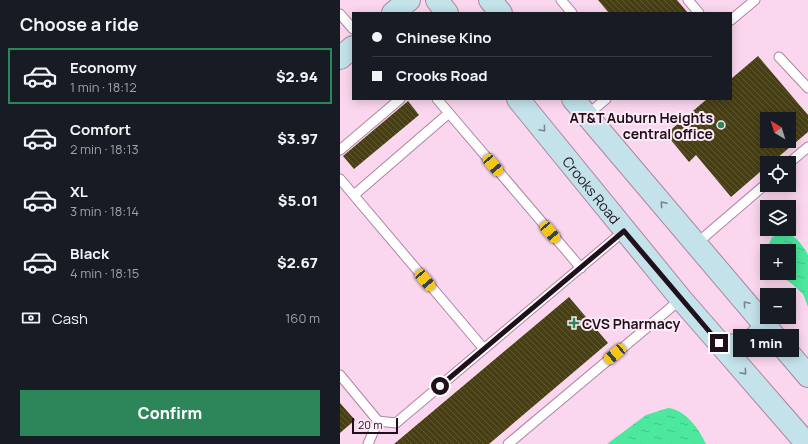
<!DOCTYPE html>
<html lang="en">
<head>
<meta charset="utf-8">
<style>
	body { margin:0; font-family:Manrope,sans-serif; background:#20242c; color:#f1f3f6; height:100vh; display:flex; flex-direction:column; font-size:15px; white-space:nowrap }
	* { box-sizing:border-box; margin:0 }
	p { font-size:13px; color:#9ea1a6 }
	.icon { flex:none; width:22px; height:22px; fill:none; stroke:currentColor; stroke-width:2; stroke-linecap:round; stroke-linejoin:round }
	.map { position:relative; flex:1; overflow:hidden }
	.side { display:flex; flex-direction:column; background:#171b24; width:340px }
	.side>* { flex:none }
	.guide { position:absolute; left:12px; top:12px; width:380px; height:88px; border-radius:0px; box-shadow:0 2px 10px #0003; display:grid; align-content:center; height:88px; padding:0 20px; background:#171b24 }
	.needle { width:26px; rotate:322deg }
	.controls { position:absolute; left:420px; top:112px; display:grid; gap:8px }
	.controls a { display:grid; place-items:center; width:36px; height:36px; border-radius:0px; background:#171b24; box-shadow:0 2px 10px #0003; font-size:20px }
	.scale { position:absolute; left:12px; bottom:10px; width:46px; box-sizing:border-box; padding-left:4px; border:2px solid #1f101b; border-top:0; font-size:11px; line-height:14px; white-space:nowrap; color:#1f101b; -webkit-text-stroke:3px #fdeaf6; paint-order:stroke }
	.end { position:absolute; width:18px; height:18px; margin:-9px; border:5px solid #1f101b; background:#fff; box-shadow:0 0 0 2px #fff }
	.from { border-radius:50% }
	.bubble { position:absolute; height:28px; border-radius:0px; background:#171b24; box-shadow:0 2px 10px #0003; font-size:13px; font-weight:800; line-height:28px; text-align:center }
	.car { position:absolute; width:12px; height:24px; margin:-12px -6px; border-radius:5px; box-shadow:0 0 3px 1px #0007; background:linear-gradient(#f5c518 24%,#345 0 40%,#f5c518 0 76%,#345 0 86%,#f5c518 0) }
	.guide b { display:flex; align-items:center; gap:14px; height:38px; font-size:15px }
	.guide b+b { border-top:1px solid #363941 }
	.guide i { width:10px; height:10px; background:#f1f3f6 }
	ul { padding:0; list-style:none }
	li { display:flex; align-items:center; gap:12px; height:56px; margin:0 8px 6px; padding:0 12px; border:2px solid transparent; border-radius:0px }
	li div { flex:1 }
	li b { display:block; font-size:15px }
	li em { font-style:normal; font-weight:800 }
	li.current { border-color:#2d855a }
	li>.icon { width:36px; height:36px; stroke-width:1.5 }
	h2 { padding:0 20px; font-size:18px; line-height:48px }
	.pay { display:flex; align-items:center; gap:10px; height:44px; padding:0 20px; font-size:15px }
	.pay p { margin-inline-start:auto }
	.button { display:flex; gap:8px; margin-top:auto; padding:8px 20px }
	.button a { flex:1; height:46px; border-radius:0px; background:#2d855a; color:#fff; font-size:16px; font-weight:800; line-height:46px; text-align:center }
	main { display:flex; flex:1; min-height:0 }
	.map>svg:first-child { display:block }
	.water { fill:url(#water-ripples) }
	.building { fill:url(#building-back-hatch); fill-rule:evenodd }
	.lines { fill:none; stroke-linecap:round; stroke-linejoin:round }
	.service-casing { stroke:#ad84a1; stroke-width:11 }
	.secondary-casing { stroke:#ad84a1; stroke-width:24 }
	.service { stroke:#fff; stroke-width:9 }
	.secondary { stroke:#c3e2ea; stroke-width:22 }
	.oneway { stroke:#79848d }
	.route { stroke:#1f101b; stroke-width:5 }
	.poi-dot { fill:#2d855a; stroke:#fdeaf6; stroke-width:1.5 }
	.labels { text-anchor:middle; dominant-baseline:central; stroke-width:4; stroke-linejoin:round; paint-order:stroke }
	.poi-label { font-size:14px; font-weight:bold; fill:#1f101b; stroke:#fdeaf6; text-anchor:end }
	.street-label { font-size:14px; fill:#1f101b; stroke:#fdeaf6 }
</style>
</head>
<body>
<main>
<section class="side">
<h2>Choose a ride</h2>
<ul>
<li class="current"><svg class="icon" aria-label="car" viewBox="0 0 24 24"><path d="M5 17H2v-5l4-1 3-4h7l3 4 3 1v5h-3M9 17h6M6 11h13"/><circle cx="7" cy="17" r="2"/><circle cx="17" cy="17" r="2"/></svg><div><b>Economy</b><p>1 min · 18:12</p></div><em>$2.94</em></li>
<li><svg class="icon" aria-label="car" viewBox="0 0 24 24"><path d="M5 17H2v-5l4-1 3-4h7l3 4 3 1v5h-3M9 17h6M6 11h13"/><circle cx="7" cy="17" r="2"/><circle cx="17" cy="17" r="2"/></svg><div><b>Comfort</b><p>2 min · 18:13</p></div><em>$3.97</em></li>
<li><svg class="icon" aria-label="car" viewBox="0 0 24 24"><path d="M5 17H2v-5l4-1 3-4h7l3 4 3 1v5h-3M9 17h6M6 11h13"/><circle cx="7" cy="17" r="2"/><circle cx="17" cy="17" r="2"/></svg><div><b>XL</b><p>3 min · 18:14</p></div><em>$5.01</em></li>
<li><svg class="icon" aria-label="car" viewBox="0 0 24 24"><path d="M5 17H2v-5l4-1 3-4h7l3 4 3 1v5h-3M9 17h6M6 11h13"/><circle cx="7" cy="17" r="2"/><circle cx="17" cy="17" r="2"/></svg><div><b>Black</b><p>4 min · 18:15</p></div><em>$2.67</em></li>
</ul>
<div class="pay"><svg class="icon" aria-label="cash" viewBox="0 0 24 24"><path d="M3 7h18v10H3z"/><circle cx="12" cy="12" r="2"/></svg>Cash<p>160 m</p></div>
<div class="button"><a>Confirm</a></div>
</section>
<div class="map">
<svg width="468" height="444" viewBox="0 0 468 444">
	<defs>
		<pattern id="water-ripples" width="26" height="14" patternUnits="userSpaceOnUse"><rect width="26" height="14" fill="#4be89d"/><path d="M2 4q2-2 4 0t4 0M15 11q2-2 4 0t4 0" fill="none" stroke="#41c687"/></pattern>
		<pattern id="building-back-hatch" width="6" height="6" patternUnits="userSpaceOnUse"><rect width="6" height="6" fill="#484013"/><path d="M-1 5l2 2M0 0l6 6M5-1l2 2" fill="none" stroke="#5f5835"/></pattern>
	</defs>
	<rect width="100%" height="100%" fill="#fbd7ef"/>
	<path class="water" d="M 447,232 C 456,237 463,245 468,255 L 468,307 L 463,294 L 451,283 L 435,273 L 449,273 L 449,251 L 427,251 L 427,254 L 426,250 L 432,237 Z
		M 328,408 C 346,410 359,429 366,444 L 267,444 L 306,415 Z"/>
	<path class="building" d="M 258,0 L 337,0 L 348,13 L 269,13 Z
		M 418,56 L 468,115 L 468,132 L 431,163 L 427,163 L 427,166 L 391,197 L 356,155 L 349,162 L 326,134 L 367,99 L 391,99 L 391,79 ZM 427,119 L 449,119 L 449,141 L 427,141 Z
		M 68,101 L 79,115 L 14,169 L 3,156 Z
		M 229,297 L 268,343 L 149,444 L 54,444 Z
		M 0,403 L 15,420 L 0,433 Z"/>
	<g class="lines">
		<defs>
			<path id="service" d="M 221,0 L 232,13
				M 348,0 L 359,13
				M 0,14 L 13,29
				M 391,20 L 415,0
				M 439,57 L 468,88
				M 97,99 L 241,268
				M 247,115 L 266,99
				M 0,150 L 60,99
				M 449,163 L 468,147
				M 0,179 L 144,349
				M 14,195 L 109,113
				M 356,244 L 427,183
				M 0,375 L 38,421 L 28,444
				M 38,421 L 56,423 L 284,231
				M 168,444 L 341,299"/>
			<g id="secondary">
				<path d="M 97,0 L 107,13"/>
				<path d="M 150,0 L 161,13"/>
				<path d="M 53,13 L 69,0"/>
				<path d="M 0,58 L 13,47"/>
				<path id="s1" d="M 178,99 L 341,299 L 467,444"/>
				<path d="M 233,99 L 468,376"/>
				<path d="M 379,343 C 400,349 414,346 424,325"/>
			</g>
		</defs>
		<use href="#service" class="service-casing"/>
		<use href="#secondary" class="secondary-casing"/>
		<use href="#service" class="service"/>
		<use href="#secondary" class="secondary"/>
	</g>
	<defs><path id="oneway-chevron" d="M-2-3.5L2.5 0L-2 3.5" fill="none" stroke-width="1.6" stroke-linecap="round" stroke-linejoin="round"/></defs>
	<g class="oneway">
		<use href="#oneway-chevron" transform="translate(203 129) rotate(50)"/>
		<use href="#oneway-chevron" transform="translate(323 204) rotate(-130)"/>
		<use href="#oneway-chevron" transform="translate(406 304) rotate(-130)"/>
		<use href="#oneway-chevron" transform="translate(404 372) rotate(49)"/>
	</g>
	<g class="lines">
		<path class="route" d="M 100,386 L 284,231 L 379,343"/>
	</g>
	<g class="poi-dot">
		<circle cx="381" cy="125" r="4"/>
		<path d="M232 317h4v4h4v4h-4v4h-4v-4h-4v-4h4z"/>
	</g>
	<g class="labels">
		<g class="poi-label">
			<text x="373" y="117">AT&amp;T Auburn Heights<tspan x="373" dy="16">central office</tspan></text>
			<text x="242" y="323" text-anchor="start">CVS Pharmacy</text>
		</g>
		<g class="street-label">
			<text stroke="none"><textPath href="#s1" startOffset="117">Crooks Road</textPath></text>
		</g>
	</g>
</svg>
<div class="controls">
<a><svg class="needle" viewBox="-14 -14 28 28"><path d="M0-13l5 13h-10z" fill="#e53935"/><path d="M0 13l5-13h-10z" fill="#9ea1a6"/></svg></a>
<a><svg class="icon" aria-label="locate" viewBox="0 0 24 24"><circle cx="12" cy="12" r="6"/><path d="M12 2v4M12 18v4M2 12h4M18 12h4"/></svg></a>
<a><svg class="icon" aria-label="layers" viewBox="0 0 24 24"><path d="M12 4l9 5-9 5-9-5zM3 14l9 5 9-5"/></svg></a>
<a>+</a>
<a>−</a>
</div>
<div class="scale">20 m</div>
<i class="end from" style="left:100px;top:386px"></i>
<i class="end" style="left:379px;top:343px"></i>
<div class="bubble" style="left:393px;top:329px;width:66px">1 min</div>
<i class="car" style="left:153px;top:165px;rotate:140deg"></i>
<i class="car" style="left:210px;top:232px;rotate:140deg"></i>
<i class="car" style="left:85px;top:280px;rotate:140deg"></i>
<i class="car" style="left:275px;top:354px;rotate:230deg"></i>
<div class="guide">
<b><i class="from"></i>Chinese Kino</b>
<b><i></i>Crooks Road</b>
</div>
</div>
</main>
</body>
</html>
